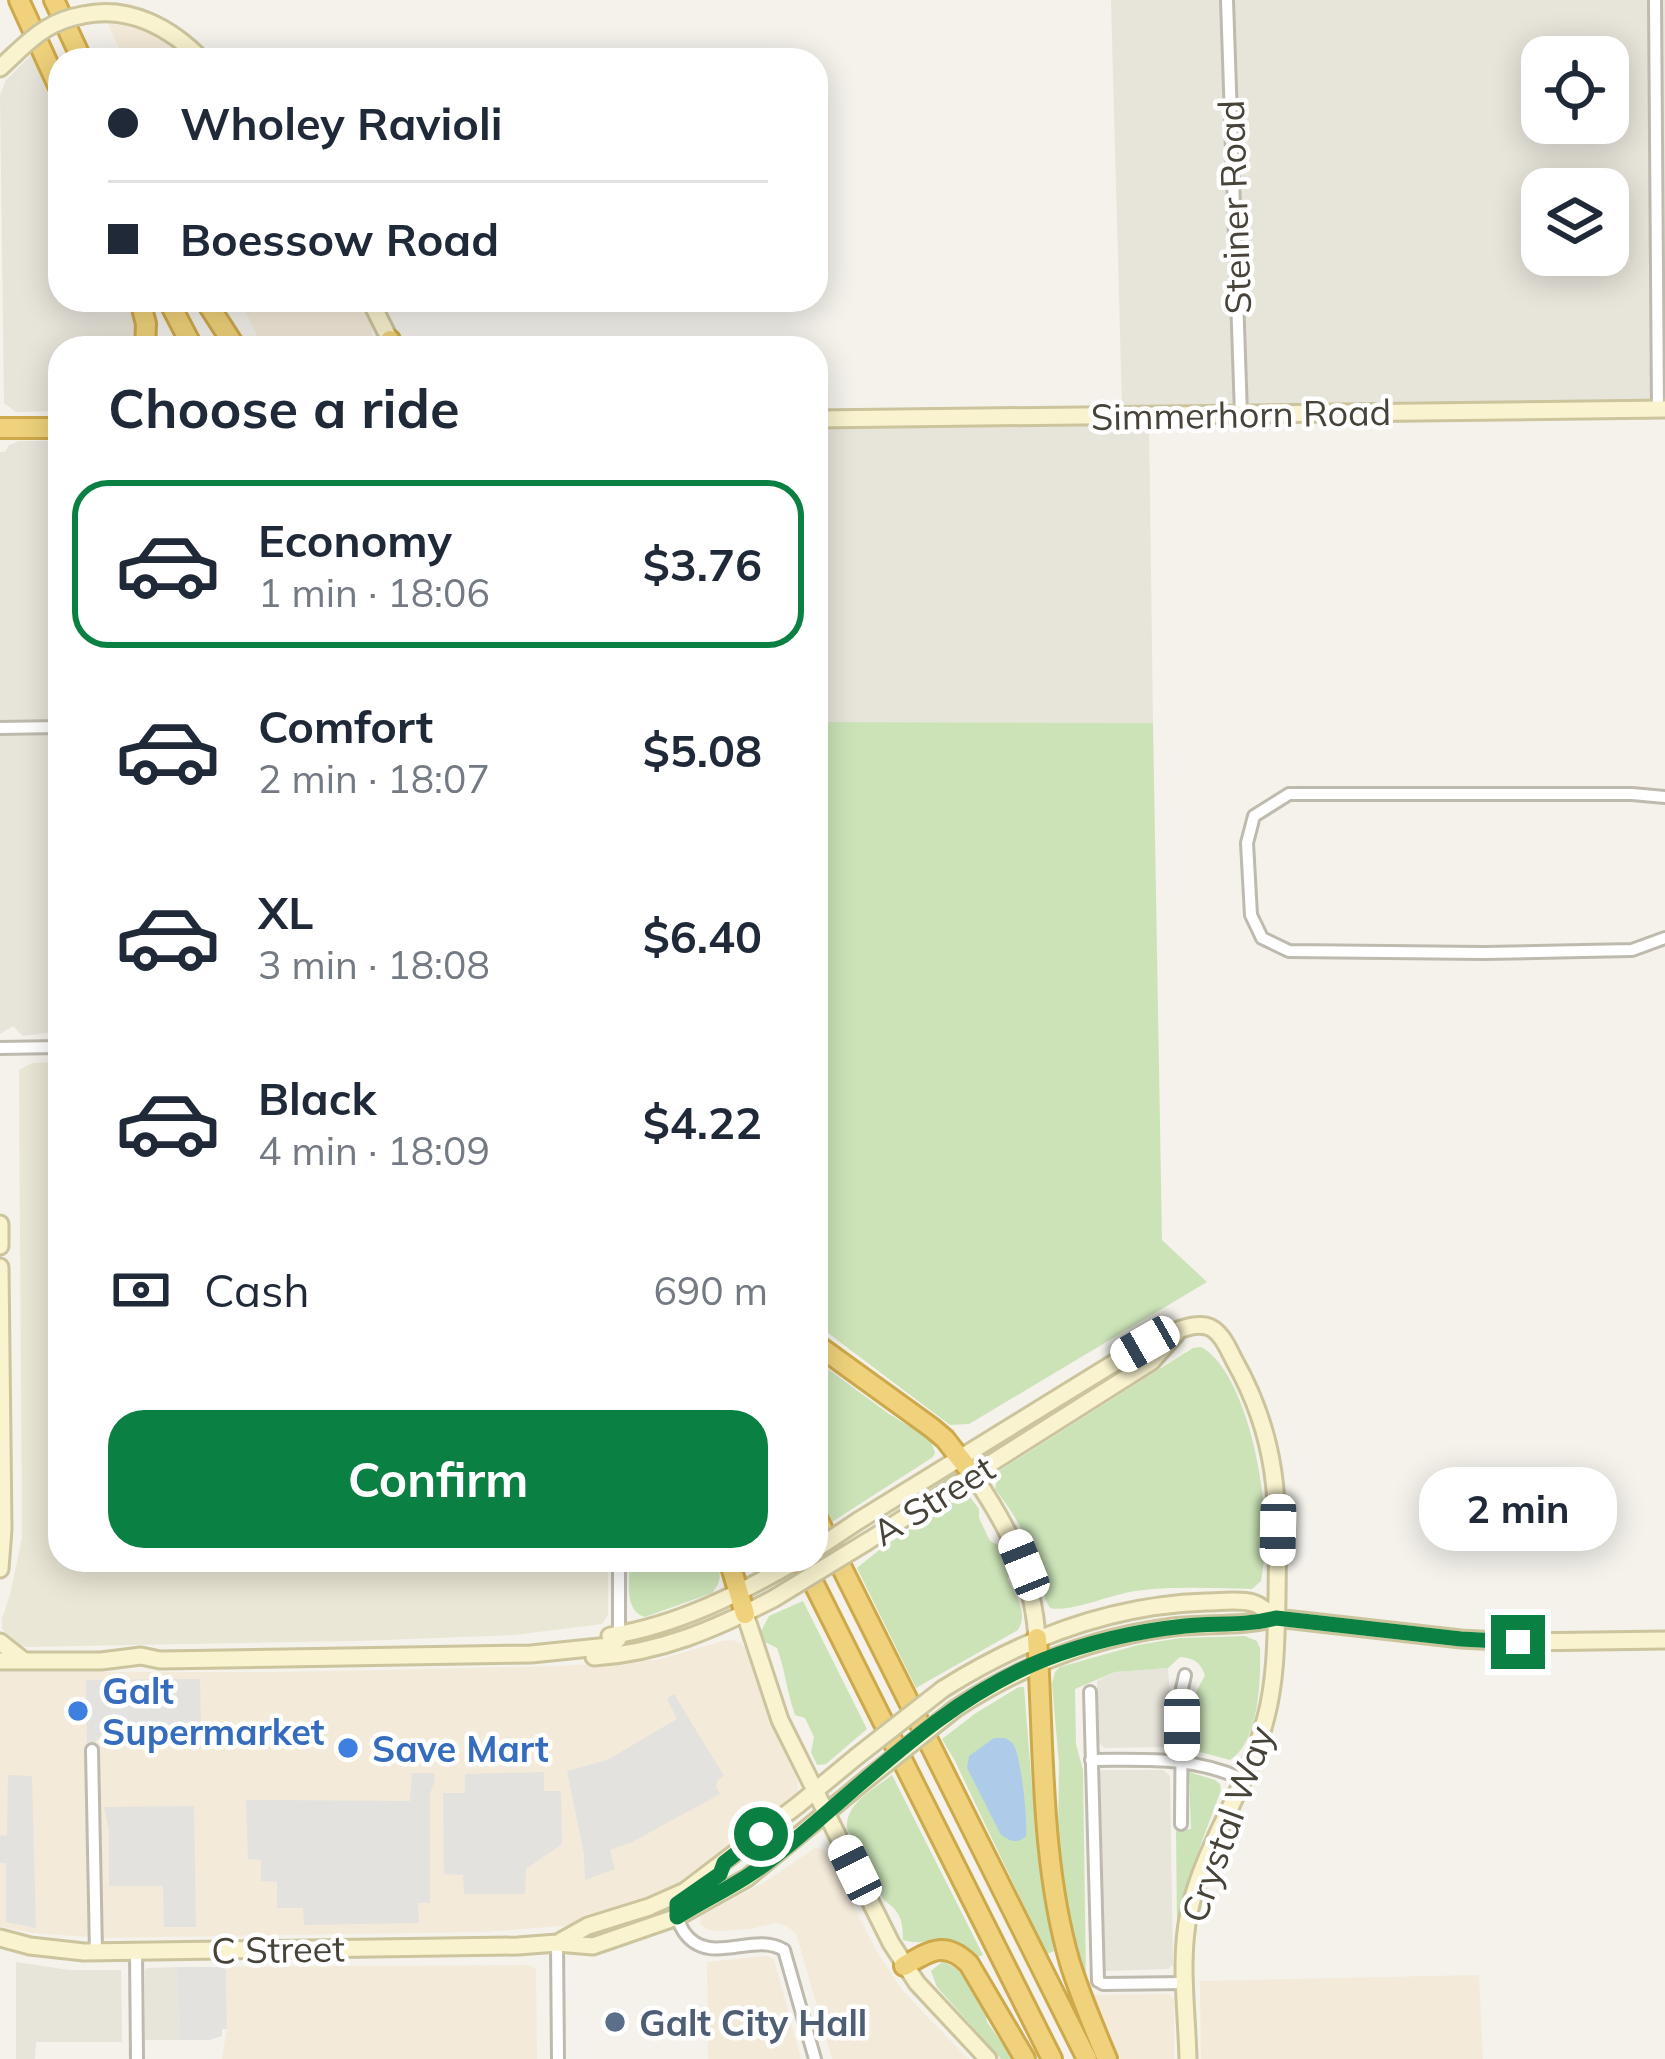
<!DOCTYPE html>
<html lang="en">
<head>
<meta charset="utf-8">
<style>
	body { margin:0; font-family:Mulish,sans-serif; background:#f2f2f3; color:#1f2937; height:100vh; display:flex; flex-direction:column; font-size:45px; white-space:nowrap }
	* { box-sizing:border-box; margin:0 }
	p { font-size:39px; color:#747a83 }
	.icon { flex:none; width:66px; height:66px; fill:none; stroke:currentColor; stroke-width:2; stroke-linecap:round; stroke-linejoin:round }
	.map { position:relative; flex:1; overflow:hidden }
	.panel { position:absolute; left:48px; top:336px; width:780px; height:1236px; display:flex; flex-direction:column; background:#fff; border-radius:36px; box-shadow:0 6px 30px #0003 }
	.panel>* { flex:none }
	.banner { position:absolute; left:48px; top:48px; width:780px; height:264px; border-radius:36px; box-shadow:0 6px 30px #0003; display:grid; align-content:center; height:264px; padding:0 60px; background:#fff }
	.controls { position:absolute; left:1521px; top:36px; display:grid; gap:24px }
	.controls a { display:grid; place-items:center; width:108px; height:108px; border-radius:24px; background:#fff; box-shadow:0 6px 30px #0003; font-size:60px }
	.end { position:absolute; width:54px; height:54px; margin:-27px; border:15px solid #0b8043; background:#fff; box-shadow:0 0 0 6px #fff }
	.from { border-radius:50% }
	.bubble { position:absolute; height:84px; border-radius:36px; background:#fff; box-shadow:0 6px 30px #0003; font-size:39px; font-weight:700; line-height:84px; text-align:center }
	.car { position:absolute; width:36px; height:72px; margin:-36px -18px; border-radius:15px; box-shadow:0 0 9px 3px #0007; background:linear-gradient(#fff 24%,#345 0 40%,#fff 0 76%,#345 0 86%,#fff 0) }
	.banner b { display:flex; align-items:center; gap:42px; height:114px; font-size:45px }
	.banner b+b { border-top:3px solid #e0e1e3 }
	.banner i { width:30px; height:30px; background:#1f2937 }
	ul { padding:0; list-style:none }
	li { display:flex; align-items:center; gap:36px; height:168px; margin:0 24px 18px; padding:0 36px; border:6px solid transparent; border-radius:36px }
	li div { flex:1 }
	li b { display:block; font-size:45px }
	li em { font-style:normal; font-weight:700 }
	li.active { border-color:#0b8043 }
	li>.icon { width:108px; height:108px; stroke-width:1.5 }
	h2 { padding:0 60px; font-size:54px; line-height:144px }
	.pay { display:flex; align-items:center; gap:30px; height:132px; padding:0 60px; font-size:45px }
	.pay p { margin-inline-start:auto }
	.primary-button { display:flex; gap:24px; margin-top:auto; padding:24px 60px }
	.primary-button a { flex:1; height:138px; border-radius:36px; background:#0b8043; color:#fff; font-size:48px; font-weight:700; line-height:138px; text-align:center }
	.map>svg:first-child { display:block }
	.residential { fill:#e7e4da; fill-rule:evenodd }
	.commercial { fill:#f3ead9 }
	.education { fill:#ebe7d6 }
	.green { fill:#cce3b8 }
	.parking { fill:#e3e2df }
	.water { fill:#aeccea }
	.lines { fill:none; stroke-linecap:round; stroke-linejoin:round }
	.street-casing { stroke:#bebaae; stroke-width:16 }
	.secondary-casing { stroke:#cbc49d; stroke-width:21 }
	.highway-casing { stroke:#cea94b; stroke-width:24 }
	.street { stroke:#fff; stroke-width:10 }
	.secondary { stroke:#f9f3cf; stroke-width:15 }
	.highway { stroke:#efd27b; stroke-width:18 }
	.secondary-bridge-casing { stroke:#cbc49d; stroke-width:21; stroke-linecap:butt }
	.secondary-bridge { stroke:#f9f3cf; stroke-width:15 }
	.route { stroke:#0b8043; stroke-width:15 }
	.shop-dot { fill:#3f7fe0; stroke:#fff; stroke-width:4.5 }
	.service-dot { fill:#5c6f8a; stroke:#fff; stroke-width:4.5 }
	.labels { text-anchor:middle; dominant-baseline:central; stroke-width:9; stroke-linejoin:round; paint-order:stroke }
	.street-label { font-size:36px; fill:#474339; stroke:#fff }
	.shop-label { font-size:36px; font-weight:bold; fill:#366cbe; stroke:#fff; text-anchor:start }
	.service-label { font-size:36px; font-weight:bold; fill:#4e5e75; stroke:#fff; text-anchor:start }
</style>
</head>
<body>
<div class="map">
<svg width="1665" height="2059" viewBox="0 0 1665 2059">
	<rect width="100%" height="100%" fill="#f4f2eb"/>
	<path class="residential" d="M 1111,0 L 1665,0 L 1665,400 L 1122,406 ZM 1542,57 L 1608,57 L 1608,123 L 1542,123 ZM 1542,189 L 1608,189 L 1608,255 L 1542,255 Z
		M 32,54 L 60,126 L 60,300 L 130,300 L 137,327 L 134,348 L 60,348 L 60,411 L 16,412 L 4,403 L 0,95 L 6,80 Z
		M 1149,422 L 1153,723 L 816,722 L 816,426 Z
		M 19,441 L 60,441 L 60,1031 L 23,1036 L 13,1026 L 0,1034 L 0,452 L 5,452 L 9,445 Z
		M 1168,1668 L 1173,1741 L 1167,1747 L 1104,1748 L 1098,1741 L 1097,1681 L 1115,1672 Z
		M 1102,1770 L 1163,1770 L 1170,1776 L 1173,1965 L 1168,1969 L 1106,1971 L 1102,1966 L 1098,1775 Z
		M 16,1962 L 69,1970 L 121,1970 L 122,2042 L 36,2042 L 35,2059 L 16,2059 Z
		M 177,1967 L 179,2040 L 145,2040 L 145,1971 L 147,1968 Z"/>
	<path class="commercial" d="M 107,22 L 136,27 L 163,40 L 187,60 L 125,60 Z
		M 240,300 L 357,300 L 371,325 L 373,348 L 263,348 Z
		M 732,1640 L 741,1643 L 749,1654 L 780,1743 L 798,1783 L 797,1794 L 751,1834 L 685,1883 L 661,1895 L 573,1925 L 483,1932 L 102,1938 L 32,1933 L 0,1926 L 0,1672 L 284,1672 L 559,1666 L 657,1660 L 723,1641 Z
		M 815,1848 L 824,1849 L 877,1952 L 903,1991 L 968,2059 L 832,2059 L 796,1933 L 785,1925 L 774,1923 L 751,1929 L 718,1931 L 708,1930 L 700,1924 L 701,1916 L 763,1883 Z
		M 767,1956 L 774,1959 L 801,2059 L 708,2059 L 707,1962 Z
		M 529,1965 L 536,1969 L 537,2059 L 222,2059 L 227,2028 L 226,1967 Z
		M 1479,1975 L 1483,2059 L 1201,2059 L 1200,1981 Z
		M 1168,1994 L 1174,1999 L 1174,2059 L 1117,2059 L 1090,1995 Z"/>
	<path class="education" d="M 60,1062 L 60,1560 L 608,1560 L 608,1615 L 602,1624 L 514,1635 L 357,1641 L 25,1647 L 12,1642 L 2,1629 L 2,1619 L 10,1595 L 22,1538 L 19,1070 L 32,1063 Z"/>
	<path class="green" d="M 816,722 L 1153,723 L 1162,1240 L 1207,1282 L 969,1424 L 950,1425 L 816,1324 Z
		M 1201,1347 C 1247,1372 1268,1494 1265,1543 C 1265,1556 1263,1568 1261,1581 L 1252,1589 C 1216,1588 1171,1586 1135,1591 C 1113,1594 1068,1613 1050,1608 C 1042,1596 1043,1583 1038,1569 C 1029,1539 1014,1513 995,1489 L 999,1471 L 1193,1348 Z
		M 816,1360 L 889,1414 L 930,1439 L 935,1453 L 933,1457 L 832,1522 L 816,1489 Z
		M 962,1496 L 970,1497 L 979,1509 L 979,1518 L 990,1541 L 999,1545 L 1011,1568 L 1008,1579 C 1015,1596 1029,1612 1018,1630 L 916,1688 L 857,1568 L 883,1547 Z
		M 630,1560 L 716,1560 C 721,1574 722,1581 712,1593 L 645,1617 C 623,1611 630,1579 630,1560 Z
		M 803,1601 L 867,1729 L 826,1764 L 817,1765 L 811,1752 L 814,1737 L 805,1718 L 795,1715 C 787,1692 785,1670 777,1648 L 765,1642 L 761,1631 L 769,1616 Z
		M 1245,1636 L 1257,1641 L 1260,1648 C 1261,1680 1259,1742 1230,1760 L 1200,1752 L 1193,1746 L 1192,1700 L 1205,1675 C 1200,1662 1194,1658 1180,1657 L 1168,1668 L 1115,1672 L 1075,1689 L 1076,1744 L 1083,1770 L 1086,1983 L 1063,1896 L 1058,1837 L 1059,1764 L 1052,1684 L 1055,1672 L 1060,1667 L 1138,1645 L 1180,1638 Z
		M 1019,1687 L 1024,1687 L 1032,1788 L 1059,1949 L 1047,1954 L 955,1761 L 942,1739 L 976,1713 Z
		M 1189,1772 L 1215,1780 L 1220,1784 L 1221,1790 L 1192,1868 L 1177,1925 L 1176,1830 L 1191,1829 Z
		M 892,1775 L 983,1955 L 973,1959 C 941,1925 935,1949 903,1940 C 903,1921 901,1912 884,1900 L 847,1829 C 845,1803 873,1790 892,1775 Z
		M 942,1962 C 965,1967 974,1995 986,2013 L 987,2022 L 1013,2059 L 1001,2059 L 937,1987 L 931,1971 Z"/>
	<path class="parking" d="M 200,1679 L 201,1734 L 105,1734 L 87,1747 L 86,1680 Z
		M 674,1694 L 724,1776 L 718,1780 L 716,1787 L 720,1794 L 632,1842 L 610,1850 L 615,1869 L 585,1880 L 584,1854 L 567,1771 L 607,1760 L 677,1719 L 667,1699 Z
		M 544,1772 L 544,1791 L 561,1791 L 562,1844 L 526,1869 L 525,1894 L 464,1894 L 463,1875 L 444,1874 L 443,1793 L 465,1793 L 465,1774 Z
		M 412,1773 L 434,1773 L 435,1780 L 430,1794 L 430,1903 L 418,1903 L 419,1923 L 304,1925 L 303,1908 L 277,1908 L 277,1882 L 261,1881 L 261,1860 L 248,1859 L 246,1800 L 410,1801 Z
		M 8,1775 L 32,1776 L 36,1928 L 6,1922 L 6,1863 L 0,1863 L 0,1836 L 7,1835 Z
		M 194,1806 L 196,1927 L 164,1927 L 163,1886 L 109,1886 L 109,1831 L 104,1807 Z
		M 177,1967 L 226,1967 L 227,2029 L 222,2029 L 222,2036 L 210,2040 L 179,2040 Z"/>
	<path class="water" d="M 994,1738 L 1005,1738 C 1008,1740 1011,1741 1013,1744 C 1021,1754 1028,1822 1026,1836 C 1017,1844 1011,1842 1001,1835 L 967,1768 L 969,1756 Z"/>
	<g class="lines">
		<defs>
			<path id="street" d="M 1227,0 L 1241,415
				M 1655,0 L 1658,410
				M 0,728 L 60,727
				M 1665,797 L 1632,794 L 1289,794 L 1254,816 L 1247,843 L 1251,915 L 1262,938 L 1289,951 L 1484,953 L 1632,950 L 1665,938
				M 0,1048 L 60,1047
				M 619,1634 L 619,1560
				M 1090,1692 L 1098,1981 L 1103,1984 L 1186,1983
				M 92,1750 L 96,1952
				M 1091,1760 C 1148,1760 1189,1756 1243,1779
				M 1181,1824 L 1182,1689 L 1185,1675
				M 689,1895 L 677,1904 C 676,1915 678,1923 684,1932 C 709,1968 753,1931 784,1950 L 815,2059
				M 557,1943 L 558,2059
				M 136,1951 L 137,2059"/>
			<path id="secondary" d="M 83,15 C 130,5 171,28 202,60
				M 0,68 L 16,53
				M 370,300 L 393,346
				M 816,419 L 1665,409
				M 0,1224 L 0,1246
				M 0,1267 L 3,1529 L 0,1569
				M 973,1475 C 1008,1526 1033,1575 1037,1638
				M 858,1521 L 1145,1344 C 1162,1338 1188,1322 1206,1326 C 1220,1329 1228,1348 1234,1360 C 1281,1443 1278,1507 1277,1599 C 1276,1638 1276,1679 1266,1717 C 1249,1785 1204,1844 1189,1913 C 1179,1959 1187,2012 1188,2059
				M 868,1541 L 1151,1362 L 1176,1334
				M 745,1614 L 780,1720 L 891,1943 L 917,1983 L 988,2059
				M 610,1636 C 678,1625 739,1594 798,1560
				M 0,1642 L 24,1661
				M 594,1657 C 660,1653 715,1629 773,1599
				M 0,1661 L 101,1661 L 141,1656 L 160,1660 L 531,1654 L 609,1646 L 618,1639 L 619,1634
				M 943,1689 C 1024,1638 1110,1605 1206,1602 C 1220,1602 1240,1599 1253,1603 C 1261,1605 1270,1614 1276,1618
				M 955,1709 C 1022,1665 1093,1637 1173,1627 C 1208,1623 1242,1627 1276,1618 L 1461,1639 L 1518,1642 L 1665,1640
				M 0,1938 L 30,1946 L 84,1952 L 518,1946 L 557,1943 L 593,1946 L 677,1917 L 747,1878 L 867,1779
				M 561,1941 L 588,1926 L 649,1907 L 685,1891 L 798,1805 L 856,1757"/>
			<path id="highway" d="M 19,0 L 60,90
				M 54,0 L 82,60
				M 140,300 L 146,324 L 145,348
				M 168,300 L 193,348
				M 205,300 L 236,348
				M 386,348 L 390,340
				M 0,428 L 60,428
				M 816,1344 L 932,1428 L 945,1439 L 973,1475
				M 816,1516 L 1087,2059
				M 729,1560 L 745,1614
				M 802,1560 L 1052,2059
				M 1037,1638 C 1044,1743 1040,1861 1070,1963 C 1080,1995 1094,2028 1107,2059
				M 904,1966 C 930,1951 945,1940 969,1964 L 1025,2059"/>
		</defs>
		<use href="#street" class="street-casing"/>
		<use href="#secondary" class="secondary-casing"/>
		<use href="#highway" class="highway-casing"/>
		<use href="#street" class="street"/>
		<use href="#secondary" class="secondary"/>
		<use href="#highway" class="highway"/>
		<defs>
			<path id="secondary-bridge" d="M 16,53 C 37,33 54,20 83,15
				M 816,1549 L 858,1521
				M 773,1599 L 868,1541
				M 856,1757 L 943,1689
				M 867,1779 L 955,1709"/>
		</defs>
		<use href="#secondary-bridge" class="secondary-bridge-casing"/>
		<use href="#secondary-bridge" class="secondary-bridge"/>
	</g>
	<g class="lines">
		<path class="route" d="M 761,1834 L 724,1863 L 720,1874 L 677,1904 L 677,1917 C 711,1896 747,1880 778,1854 C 862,1786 941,1701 1043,1660 C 1089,1642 1137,1631 1185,1626 C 1216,1623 1246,1626 1276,1618 L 1461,1639 L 1518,1642"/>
	</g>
	<g class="shop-dot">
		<circle cx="78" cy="1711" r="12"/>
		<circle cx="348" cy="1748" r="12"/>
	</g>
	<circle class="service-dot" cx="615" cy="2022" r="12"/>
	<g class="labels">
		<g class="street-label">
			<text transform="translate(1234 207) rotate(-92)">Steiner Road</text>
			<text transform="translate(1241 414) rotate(-1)">Simmerhorn Road</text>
			<text transform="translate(933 1500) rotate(-32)">A Street</text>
			<text transform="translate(1227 1824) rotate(-70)">Crystal Way</text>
			<text transform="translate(278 1949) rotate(-1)">C Street</text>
		</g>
		<g class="shop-label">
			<text x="102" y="1690">Galt<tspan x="102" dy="41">Supermarket</tspan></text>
			<text x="372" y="1748">Save Mart</text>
		</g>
		<g class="service-label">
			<text x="639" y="2022">Galt City Hall</text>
		</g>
	</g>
</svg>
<div class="controls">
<a><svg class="icon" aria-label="locate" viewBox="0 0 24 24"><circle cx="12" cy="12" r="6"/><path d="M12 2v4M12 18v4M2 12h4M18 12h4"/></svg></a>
<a><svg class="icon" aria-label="layers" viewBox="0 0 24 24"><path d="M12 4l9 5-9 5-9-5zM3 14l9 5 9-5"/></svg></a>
</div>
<i class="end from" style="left:761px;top:1834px"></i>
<i class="end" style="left:1518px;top:1642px"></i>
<div class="bubble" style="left:1419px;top:1467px;width:198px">2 min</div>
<i class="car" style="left:1145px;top:1344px;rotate:240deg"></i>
<i class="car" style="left:1278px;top:1530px;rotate:181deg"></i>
<i class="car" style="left:1024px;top:1565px;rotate:338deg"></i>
<i class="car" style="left:1182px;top:1725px;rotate:180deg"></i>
<i class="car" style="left:855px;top:1870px;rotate:334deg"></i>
<div class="banner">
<b><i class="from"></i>Wholey Ravioli</b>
<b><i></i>Boessow Road</b>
</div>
<section class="panel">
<h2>Choose a ride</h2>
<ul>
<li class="active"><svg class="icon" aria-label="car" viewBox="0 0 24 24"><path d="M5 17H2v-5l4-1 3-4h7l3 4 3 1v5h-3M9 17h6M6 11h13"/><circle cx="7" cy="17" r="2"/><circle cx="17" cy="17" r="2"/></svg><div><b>Economy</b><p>1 min · 18:06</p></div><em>$3.76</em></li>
<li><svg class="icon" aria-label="car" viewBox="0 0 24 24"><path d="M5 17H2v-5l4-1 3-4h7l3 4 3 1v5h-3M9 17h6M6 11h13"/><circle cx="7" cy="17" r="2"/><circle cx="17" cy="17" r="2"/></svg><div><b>Comfort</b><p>2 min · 18:07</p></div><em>$5.08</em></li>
<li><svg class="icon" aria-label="car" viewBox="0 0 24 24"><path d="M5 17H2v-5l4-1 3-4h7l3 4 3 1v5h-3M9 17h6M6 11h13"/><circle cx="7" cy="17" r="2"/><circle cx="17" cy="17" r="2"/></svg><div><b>XL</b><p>3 min · 18:08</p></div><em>$6.40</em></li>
<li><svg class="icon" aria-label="car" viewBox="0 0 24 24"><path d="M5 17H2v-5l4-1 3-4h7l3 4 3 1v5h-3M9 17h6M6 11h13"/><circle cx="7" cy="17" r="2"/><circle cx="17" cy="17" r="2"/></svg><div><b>Black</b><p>4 min · 18:09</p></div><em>$4.22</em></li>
</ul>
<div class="pay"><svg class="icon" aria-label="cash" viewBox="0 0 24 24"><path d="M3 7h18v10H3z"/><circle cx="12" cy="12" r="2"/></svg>Cash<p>690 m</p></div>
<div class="primary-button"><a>Confirm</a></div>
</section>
</div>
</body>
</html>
